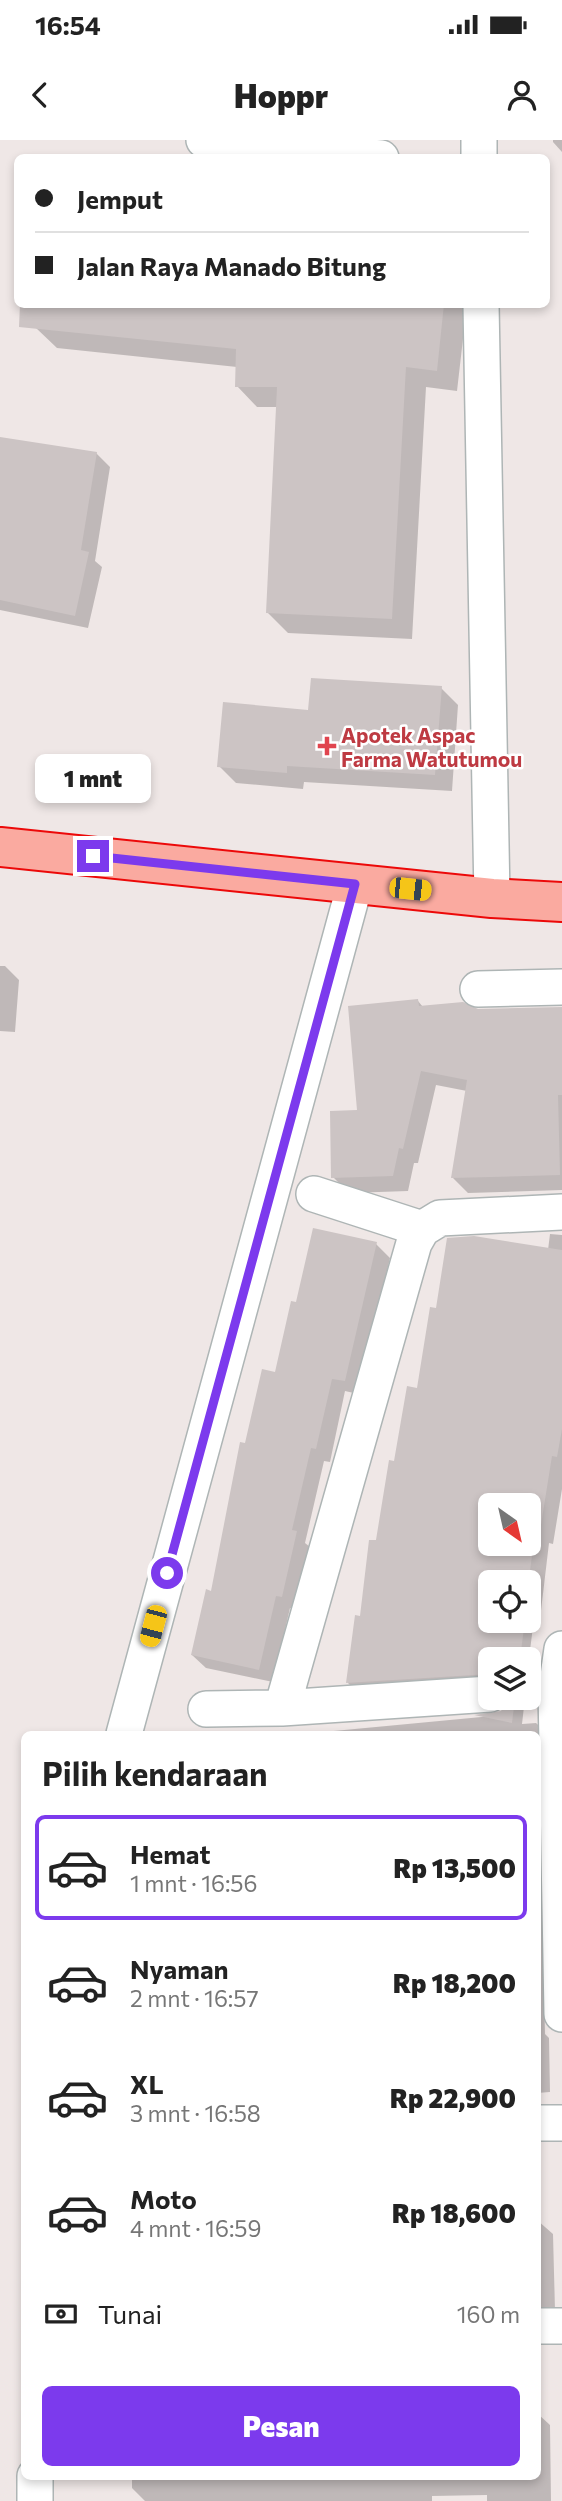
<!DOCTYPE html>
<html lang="id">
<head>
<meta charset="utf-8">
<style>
	body { margin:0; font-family:Commissioner,sans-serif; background:#f6f6f6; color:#222; height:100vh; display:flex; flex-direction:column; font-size:26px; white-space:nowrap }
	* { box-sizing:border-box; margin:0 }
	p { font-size:23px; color:#767676 }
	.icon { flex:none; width:38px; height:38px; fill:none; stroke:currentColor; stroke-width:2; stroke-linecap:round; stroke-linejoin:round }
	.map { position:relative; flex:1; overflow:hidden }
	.panel { position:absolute; left:21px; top:1591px; width:520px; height:749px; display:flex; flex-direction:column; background:#fff; border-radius:10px; box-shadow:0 4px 10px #0003 }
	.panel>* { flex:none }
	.hud { position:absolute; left:14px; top:14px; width:536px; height:154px; border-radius:10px; box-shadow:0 4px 10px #0003; display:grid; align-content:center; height:154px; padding:0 21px; background:#fff }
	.needle { width:46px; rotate:146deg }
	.controls { position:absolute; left:478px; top:1353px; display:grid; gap:14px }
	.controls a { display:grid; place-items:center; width:63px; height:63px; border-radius:10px; background:#fff; box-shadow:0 4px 10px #0003; font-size:35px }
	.end { position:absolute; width:32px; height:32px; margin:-16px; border:9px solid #7c3aed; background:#fff; box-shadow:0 0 0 4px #fff }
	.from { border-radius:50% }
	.bubble { position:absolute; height:49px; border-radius:10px; background:#fff; box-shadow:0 4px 10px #0003; font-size:23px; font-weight:800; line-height:49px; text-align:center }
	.car { position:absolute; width:21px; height:42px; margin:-21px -10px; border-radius:9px; box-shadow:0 0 5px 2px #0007; background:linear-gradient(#f5c518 24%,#345 0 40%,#f5c518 0 76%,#345 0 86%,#f5c518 0) }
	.hud b { display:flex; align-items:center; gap:24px; height:66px; font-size:26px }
	.hud b+b { border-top:2px solid #e0e0e0 }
	.hud i { width:18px; height:18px; background:#222 }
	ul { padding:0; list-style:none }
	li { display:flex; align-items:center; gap:21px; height:105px; margin:0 14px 10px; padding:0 7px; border:4px solid transparent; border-radius:10px }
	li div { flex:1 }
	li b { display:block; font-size:26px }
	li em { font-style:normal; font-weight:800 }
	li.current { border-color:#7c3aed }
	li>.icon { width:63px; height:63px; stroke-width:1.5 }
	h2 { padding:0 21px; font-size:32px; line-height:84px }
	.pay { display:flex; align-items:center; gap:18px; height:77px; padding:0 21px; font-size:26px }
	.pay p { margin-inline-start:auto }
	.button { display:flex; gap:14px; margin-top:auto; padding:14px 21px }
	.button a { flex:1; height:80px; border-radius:10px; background:#7c3aed; color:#fff; font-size:28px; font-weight:800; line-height:80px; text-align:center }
	.status { display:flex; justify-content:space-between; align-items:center; height:49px; padding:0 35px; background:#fff; direction:ltr }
	.status svg { height:19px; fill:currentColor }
	header { display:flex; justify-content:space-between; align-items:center; height:91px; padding:0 21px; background:#fff; font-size:32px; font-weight:800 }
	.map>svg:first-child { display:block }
	.shadow { fill:#0003; fill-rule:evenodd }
	.building { fill:#ccc4c4; fill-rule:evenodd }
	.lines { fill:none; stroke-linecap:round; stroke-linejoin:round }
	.minor-casing { stroke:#aeb5b5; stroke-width:38 }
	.trunk-casing { stroke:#ec0909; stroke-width:42 }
	.minor { stroke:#fff; stroke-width:35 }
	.trunk { stroke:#faaaa0; stroke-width:38 }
	.route { stroke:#7c3aed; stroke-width:9 }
	.health-dot { fill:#e0444e; stroke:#fff; stroke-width:2.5 }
	.labels { text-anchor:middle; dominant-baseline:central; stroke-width:5; stroke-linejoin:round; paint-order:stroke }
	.health-label { font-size:21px; font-weight:bold; fill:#be3a42; stroke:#fff; text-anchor:start }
</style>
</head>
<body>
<div class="status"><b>16:54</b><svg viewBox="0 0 49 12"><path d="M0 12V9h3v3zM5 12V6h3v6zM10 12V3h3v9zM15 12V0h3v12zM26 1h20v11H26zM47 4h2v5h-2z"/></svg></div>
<header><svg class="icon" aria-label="back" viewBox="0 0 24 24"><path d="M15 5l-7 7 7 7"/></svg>Hoppr<svg class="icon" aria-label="person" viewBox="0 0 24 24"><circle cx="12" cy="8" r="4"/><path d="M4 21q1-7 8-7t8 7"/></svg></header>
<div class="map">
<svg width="562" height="2361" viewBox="0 0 562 2361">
	<rect width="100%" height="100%" fill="#efe7e6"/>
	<path class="shadow" d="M 553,0 L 562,0 L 562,12 L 553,2 Z
		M 39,164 L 467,164 L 457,251 L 426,247 L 412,499 L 288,493 L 267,472 L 278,267 L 257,267 L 237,246 L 237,227 L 57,208 L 36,188 Z
		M 0,298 L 96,313 L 110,327 L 95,421 L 102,427 L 88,488 L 0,470 Z
		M 441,548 L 458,565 L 452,651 L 304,642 L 303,649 L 236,643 L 219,626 Z
		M 0,826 L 5,826 L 19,840 L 15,892 L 0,891 Z
		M 418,861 L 423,867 L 478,871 L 562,869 L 562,1050 L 468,1053 L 453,1038 L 467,951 L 436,945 L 418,1023 L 414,1023 L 408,1051 L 349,1053 L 333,1037 L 359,972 Z
		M 550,1094 L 562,1095 L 562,1349 L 553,1404 L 549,1403 L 540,1479 L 534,1479 L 528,1526 L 528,1519 L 490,1519 L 490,1548 L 362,1557 L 348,1543 L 395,1323 L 419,1250 L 437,1170 L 548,1110 ZM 490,1365 L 528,1365 L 528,1404 L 490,1404 ZM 490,1442 L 528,1442 L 528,1480 L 490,1480 Z
		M 376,1104 L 390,1118 L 358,1254 L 345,1251 L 330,1322 L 324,1321 L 305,1403 L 310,1407 L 295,1470 L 290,1468 L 273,1542 L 206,1528 L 192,1515 L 213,1453 L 247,1305 L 277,1234 L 297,1164 Z
		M 511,1558 L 525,1558 L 522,1584 L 536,1583 L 550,1596 L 553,1761 L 542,1761 L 545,1894 L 549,1898 L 550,1952 L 537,1953 L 537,1594 L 302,1594 L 492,1576 L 503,1572 Z
		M 537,2080 L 553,2094 L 555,2170 L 537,2171 Z
		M 537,2273 L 550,2285 L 551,2361 L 487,2361 L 487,2355 L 432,2356 L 432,2361 L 145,2361 L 132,2348 L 132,2336 L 537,2336 Z"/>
	<path class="building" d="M 20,164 L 444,164 L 437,231 L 406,227 L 392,479 L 266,473 L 277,247 L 235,247 L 236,209 L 19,187 Z
		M 0,297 L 97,312 L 81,410 L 89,412 L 75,476 L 0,460 Z
		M 311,538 L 442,546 L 435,635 L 287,626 L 287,633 L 217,627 L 223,562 L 308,570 Z
		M 418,859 L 419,866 L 463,862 L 478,869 L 562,867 L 562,955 L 558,955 L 560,1035 L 451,1038 L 467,940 L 421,931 L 403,1009 L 399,1008 L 393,1036 L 331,1038 L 330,971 L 357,970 L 348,866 Z
		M 313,1088 L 377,1102 L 345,1241 L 332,1239 L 316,1309 L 311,1308 L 292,1390 L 297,1391 L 282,1457 L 276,1456 L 259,1530 L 191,1515 L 206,1449 L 211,1451 L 240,1302 L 245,1303 L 262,1229 L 275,1232 L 291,1161 L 296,1162 Z
		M 474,1096 L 562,1110 L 562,1289 L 557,1317 L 552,1316 L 540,1391 L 535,1390 L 528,1448 L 528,1442 L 490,1442 L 490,1480 L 525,1480 L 520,1519 L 490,1519 L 490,1534 L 346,1543 L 355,1475 L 360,1476 L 369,1400 L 376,1400 L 389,1320 L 394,1321 L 407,1246 L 417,1248 L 430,1167 L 436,1168 L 447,1098 ZM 490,1365 L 528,1365 L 528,1404 L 490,1404 Z
		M 509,1558 L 515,1558 L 512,1583 L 474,1575 L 501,1571 Z"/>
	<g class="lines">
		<defs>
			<path id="minor" d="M 204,0 L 381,18
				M 479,18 L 479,0
				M 481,164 L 492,758
				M 478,849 L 562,847
				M 314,1054 L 422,1089
				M 562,1509 L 556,1550 L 562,1874
				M 490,1554 L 282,1568 L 414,1103 L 422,1089 L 440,1078 L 562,1072
				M 206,1569 L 282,1568
				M 124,1594 L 355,744
				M 537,1983 L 562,1983
				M 537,2186 L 562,2186
				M 35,2361 L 35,2336"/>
			<path id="trunk" d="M 0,707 L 492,758 L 562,762"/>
		</defs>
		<use href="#minor" class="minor-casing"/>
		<use href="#trunk" class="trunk-casing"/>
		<use href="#minor" class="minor"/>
		<use href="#trunk" class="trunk"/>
	</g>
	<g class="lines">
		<path class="route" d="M 93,716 L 355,744 L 167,1433"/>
	</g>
	<path class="health-dot" d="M323.5 595.5h7v7h7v7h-7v7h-7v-7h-7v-7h7z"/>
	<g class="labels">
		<g class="health-label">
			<text x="341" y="594">Apotek Aspac<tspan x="341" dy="24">Farma Watutumou</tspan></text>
		</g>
	</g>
</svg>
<div class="controls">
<a><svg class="needle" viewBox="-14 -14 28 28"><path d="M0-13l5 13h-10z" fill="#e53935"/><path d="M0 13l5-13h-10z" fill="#767676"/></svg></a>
<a><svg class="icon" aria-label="locate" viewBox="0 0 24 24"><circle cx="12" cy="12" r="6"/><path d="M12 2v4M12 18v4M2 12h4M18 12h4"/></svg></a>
<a><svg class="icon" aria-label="layers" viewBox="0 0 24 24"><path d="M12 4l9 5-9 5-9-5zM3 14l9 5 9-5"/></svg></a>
</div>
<i class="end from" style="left:167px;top:1433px"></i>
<i class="end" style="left:93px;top:716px"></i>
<div class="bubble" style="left:35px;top:614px;width:116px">1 mnt</div>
<i class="car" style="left:410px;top:749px;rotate:96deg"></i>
<i class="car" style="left:153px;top:1486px;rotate:195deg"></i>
<div class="hud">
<b><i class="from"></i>Jemput</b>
<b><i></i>Jalan Raya Manado Bitung</b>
</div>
<section class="panel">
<h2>Pilih kendaraan</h2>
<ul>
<li class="current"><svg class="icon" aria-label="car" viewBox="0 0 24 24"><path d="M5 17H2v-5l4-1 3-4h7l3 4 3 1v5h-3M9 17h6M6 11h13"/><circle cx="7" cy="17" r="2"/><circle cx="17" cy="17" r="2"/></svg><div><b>Hemat</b><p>1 mnt · 16:56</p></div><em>Rp 13,500</em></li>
<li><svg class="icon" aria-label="car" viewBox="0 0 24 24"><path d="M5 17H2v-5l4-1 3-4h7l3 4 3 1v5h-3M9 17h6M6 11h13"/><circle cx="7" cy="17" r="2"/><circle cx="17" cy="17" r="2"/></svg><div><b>Nyaman</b><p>2 mnt · 16:57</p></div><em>Rp 18,200</em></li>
<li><svg class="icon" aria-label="car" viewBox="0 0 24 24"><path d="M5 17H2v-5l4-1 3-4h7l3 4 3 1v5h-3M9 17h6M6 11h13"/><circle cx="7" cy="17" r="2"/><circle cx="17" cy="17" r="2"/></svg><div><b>XL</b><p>3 mnt · 16:58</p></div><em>Rp 22,900</em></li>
<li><svg class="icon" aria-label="car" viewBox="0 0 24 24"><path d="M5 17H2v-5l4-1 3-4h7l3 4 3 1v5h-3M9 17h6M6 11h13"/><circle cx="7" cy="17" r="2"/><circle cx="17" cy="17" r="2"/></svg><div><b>Moto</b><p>4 mnt · 16:59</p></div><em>Rp 18,600</em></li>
</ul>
<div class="pay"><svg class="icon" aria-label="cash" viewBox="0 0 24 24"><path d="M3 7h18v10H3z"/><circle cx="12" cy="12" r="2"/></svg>Tunai<p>160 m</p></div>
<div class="button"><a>Pesan</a></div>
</section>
</div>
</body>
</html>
